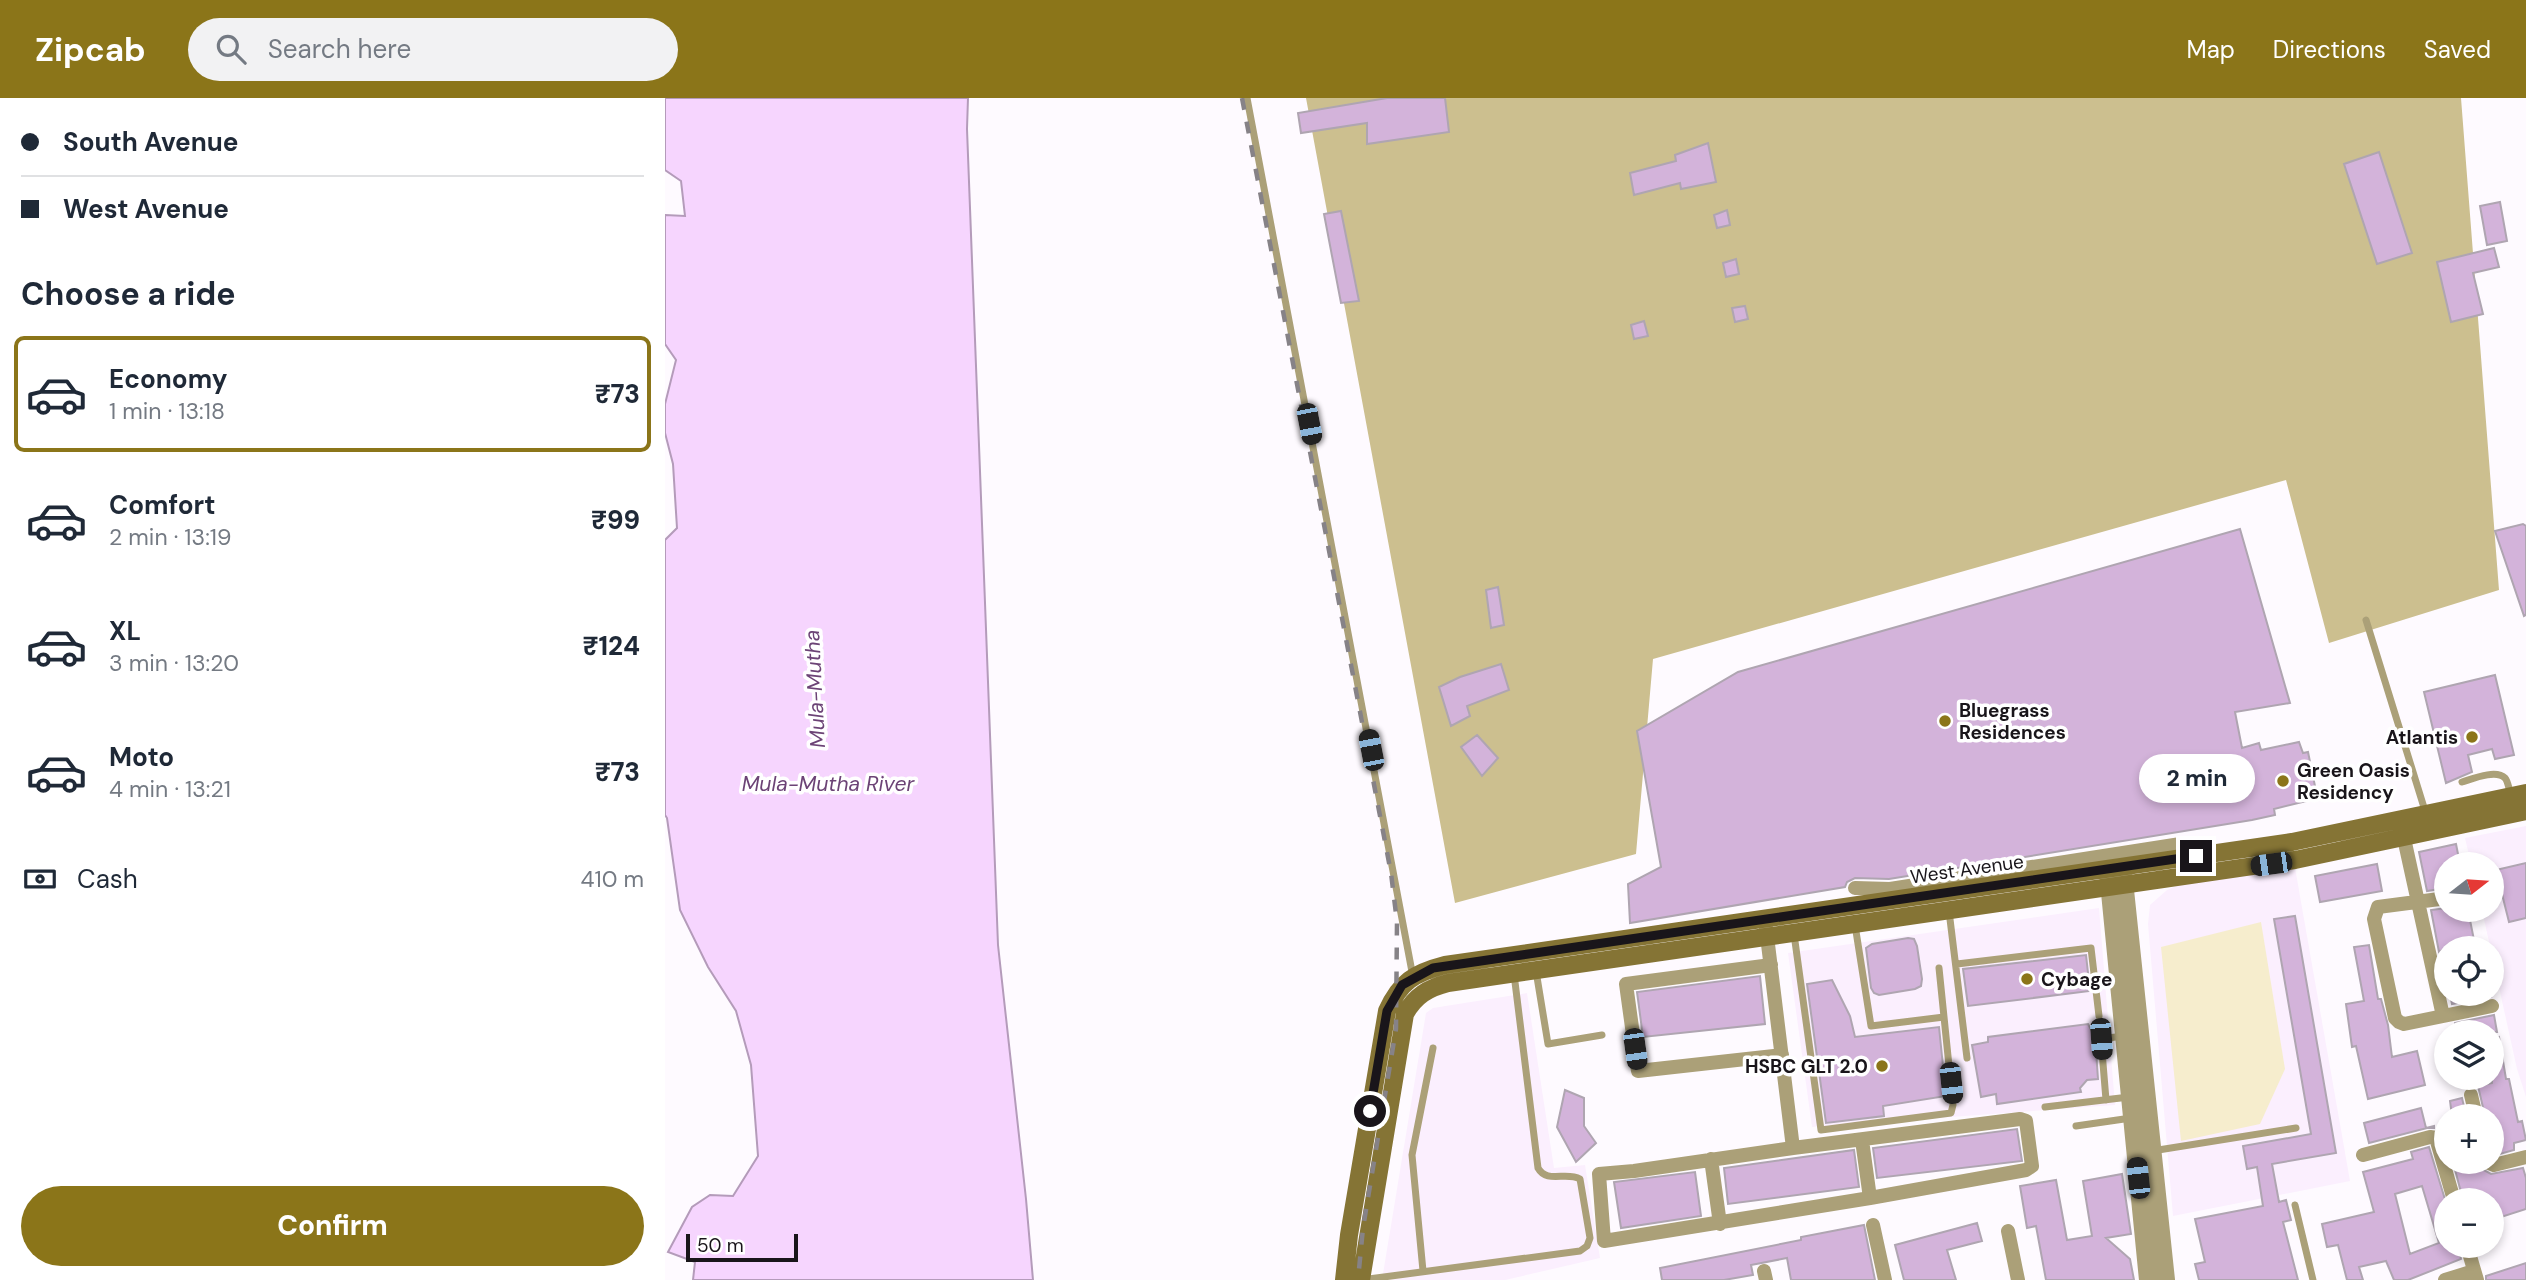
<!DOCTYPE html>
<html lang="en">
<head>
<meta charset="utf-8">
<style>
	body { margin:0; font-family:"DM Sans",sans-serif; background:#f2f2f3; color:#1f2937; height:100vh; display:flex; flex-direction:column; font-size:26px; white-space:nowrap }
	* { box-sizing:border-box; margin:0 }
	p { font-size:23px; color:#747a83 }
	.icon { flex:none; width:38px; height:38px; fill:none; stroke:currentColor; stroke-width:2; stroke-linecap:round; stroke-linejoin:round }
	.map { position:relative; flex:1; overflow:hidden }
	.sheet { display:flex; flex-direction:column; background:#fff; width:665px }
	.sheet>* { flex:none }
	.guide { display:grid; align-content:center; height:154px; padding:0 21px; background:#fff }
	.needle { width:46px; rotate:73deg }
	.tools { position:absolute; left:1769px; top:754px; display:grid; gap:14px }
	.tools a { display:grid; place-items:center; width:70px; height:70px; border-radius:50%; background:#fff; box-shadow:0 4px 10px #0003; font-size:35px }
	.scale { position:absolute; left:21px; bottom:18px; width:112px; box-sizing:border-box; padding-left:7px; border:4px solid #19151a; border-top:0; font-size:19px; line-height:24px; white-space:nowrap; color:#19151a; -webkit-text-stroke:5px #fff; paint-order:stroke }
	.end { position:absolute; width:32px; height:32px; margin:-16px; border:9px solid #19151a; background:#fff; box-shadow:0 0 0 4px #fff }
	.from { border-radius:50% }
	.bubble { position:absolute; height:49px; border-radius:24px; background:#fff; box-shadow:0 4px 10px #0003; font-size:23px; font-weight:800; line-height:49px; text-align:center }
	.car { position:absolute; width:21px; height:42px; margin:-21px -10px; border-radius:9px; box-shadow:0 0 5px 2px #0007; background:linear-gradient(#222 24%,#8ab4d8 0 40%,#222 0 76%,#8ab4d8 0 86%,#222 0) }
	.guide b { display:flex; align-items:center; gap:24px; height:66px; font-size:26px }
	.guide b+b { border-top:2px solid #e0e1e3 }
	.guide i { width:18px; height:18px; background:#1f2937 }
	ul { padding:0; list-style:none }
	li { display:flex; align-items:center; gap:21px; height:116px; margin:0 14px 10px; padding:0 7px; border:4px solid transparent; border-radius:10px }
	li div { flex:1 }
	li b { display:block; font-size:26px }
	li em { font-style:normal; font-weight:800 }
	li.selected { border-color:#8b7519 }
	li>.icon { width:63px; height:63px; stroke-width:1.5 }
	h2 { padding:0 21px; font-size:32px; line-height:84px }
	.pay { display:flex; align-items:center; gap:18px; height:77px; padding:0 21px; font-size:26px }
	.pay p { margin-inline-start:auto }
	.button { display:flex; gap:14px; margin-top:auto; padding:14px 21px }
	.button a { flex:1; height:80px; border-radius:42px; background:#8b7519; color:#fff; font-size:28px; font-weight:800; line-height:80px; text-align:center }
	header { display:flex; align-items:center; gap:42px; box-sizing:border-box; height:98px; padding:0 35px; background:#8b7519; color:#fff }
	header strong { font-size:33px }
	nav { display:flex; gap:38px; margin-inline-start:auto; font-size:24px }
	.search { width:490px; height:63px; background:#f2f2f3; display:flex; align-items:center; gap:18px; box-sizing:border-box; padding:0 24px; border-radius:38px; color:#747a83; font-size:26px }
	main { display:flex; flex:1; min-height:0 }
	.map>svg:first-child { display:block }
	.built { fill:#fbeffe }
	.green { fill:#f6edcd }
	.forest { fill:#ccbf8f }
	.water { fill:#f6d5fe; stroke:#b49bba; stroke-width:2 }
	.building { fill:#d3b3da; stroke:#afa5b1; stroke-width:2; fill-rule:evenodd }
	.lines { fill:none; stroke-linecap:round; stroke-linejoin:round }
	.service { stroke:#aba078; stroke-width:7 }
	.minor { stroke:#aba078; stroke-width:14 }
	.tertiary { stroke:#aba078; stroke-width:18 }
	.secondary { stroke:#857435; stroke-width:18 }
	.rail { stroke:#868287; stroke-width:4.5; stroke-dasharray:12 12; stroke-linecap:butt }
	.route { stroke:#19151a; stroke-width:9 }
	.poi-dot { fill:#8b7519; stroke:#fff; stroke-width:2.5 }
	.labels { text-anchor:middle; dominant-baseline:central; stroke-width:7; stroke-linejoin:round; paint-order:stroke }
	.poi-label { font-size:19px; font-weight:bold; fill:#19151a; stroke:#fff; text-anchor:start }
	.street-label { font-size:19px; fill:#19151a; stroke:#fff }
	.water-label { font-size:21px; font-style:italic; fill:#6c4376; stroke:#fff }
</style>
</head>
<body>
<header>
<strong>Zipcab</strong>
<div class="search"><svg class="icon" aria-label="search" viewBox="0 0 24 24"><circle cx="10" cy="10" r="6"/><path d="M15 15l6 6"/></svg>Search here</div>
<nav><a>Map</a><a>Directions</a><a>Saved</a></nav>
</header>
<main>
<section class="sheet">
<div class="guide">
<b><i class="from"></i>South Avenue</b>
<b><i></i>West Avenue</b>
</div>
<h2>Choose a ride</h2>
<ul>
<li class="selected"><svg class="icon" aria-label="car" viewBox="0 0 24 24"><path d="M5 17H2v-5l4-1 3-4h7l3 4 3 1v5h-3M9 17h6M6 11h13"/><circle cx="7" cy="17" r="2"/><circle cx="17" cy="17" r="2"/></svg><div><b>Economy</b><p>1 min · 13:18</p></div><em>₹73</em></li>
<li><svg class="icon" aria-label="car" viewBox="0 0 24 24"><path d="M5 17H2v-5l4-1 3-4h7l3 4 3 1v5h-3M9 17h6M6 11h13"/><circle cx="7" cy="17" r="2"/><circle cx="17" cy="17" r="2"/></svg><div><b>Comfort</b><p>2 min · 13:19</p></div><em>₹99</em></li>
<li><svg class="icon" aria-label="car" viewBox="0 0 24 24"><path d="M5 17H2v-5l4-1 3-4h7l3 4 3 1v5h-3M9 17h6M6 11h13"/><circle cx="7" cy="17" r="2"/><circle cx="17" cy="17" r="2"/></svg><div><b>XL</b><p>3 min · 13:20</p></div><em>₹124</em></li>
<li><svg class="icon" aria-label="car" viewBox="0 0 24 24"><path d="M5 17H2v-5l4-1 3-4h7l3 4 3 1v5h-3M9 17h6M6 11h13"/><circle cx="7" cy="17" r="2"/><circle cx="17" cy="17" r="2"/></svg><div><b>Moto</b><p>4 min · 13:21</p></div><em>₹73</em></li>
</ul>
<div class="pay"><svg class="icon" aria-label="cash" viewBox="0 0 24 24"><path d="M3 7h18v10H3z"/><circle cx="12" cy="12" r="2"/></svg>Cash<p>410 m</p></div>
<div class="button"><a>Confirm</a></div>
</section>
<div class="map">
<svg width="1861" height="1182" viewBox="0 0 1861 1182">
	<rect width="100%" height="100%" fill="#fefaff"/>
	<path class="built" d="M 1861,728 L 1861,999 L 1852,971 L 1817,812 L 1827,812 L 1827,766 L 1806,766 L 1800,740 Z
		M 1629,764 L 1685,1083 L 1508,1118 L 1483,826 L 1485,807 L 1502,792 L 1513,787 Z
		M 1434,810 L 1450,1007 L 1147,1029 L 1123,855 Z
		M 862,895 L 889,1070 L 920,1067 L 935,1160 L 840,1182 L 717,1182 L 761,915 L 768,910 Z"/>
	<path class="green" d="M 1596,824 L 1620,971 L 1595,1026 L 1516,1043 L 1496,849 Z"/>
	<path class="forest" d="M 641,0 L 1796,0 L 1834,492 L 1664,545 L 1621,382 L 988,561 L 971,756 L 790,805 Z"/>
	<path class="water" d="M 0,0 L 303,0 L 302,31 L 333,847 L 361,1101 L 368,1182 L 28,1182 L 30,1164 L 3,1154 L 27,1109 L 45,1097 L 68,1098 L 93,1058 L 86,967 L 71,913 L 43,869 L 15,812 L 2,720 L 0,717 L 0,442 L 12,430 L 8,366 L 0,335 L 0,306 L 11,262 L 0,246 L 0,117 L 20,118 L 16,83 L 0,72 Z"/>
	<path class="building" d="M 722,0 L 780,0 L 784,34 L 702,46 L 702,25 L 636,35 L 633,15 Z
		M 1043,45 L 1051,84 L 1016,91 L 1015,85 L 969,97 L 965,75 L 1011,63 L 1010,57 Z
		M 1714,54 L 1747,155 L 1712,166 L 1679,66 Z
		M 1835,104 L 1842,143 L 1822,147 L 1815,108 Z
		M 1062,112 L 1065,127 L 1052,130 L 1049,117 Z
		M 676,113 L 694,203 L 676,205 L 659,116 Z
		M 1829,150 L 1834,169 L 1808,175 L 1818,216 L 1786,224 L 1772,164 Z
		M 1071,161 L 1074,176 L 1061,179 L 1058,165 Z
		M 1080,208 L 1083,221 L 1070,224 L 1067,210 Z
		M 979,223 L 983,238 L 969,241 L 966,227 Z
		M 1858,426 L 1861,428 L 1861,517 L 1859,518 L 1830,433 Z
		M 1575,431 L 1625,605 L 1570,614 L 1577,650 L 1594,645 L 1596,652 L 1634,644 L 1638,655 L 1643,654 L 1651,693 L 1646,694 L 1646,702 L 1609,711 L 1610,717 L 1587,722 L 1224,781 L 1190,780 L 1182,784 L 1180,789 L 965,825 L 963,786 L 996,769 L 972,633 L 1073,574 Z
		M 833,489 L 839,527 L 826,530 L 821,492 Z
		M 836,566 L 844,592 L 802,608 L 805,618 L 786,628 L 774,589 L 795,579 Z
		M 1830,577 L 1849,657 L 1830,661 L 1827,651 L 1803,657 L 1807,674 L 1781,685 L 1759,594 Z
		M 812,637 L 833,660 L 817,678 L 796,649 Z
		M 1791,746 L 1795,766 L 1782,766 L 1782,790 L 1762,793 L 1754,754 Z
		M 1861,765 L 1861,820 L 1844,824 L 1831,772 Z
		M 1712,766 L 1717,793 L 1655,804 L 1650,778 Z
		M 1782,810 L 1782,812 L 1803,812 L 1810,847 L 1782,850 L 1774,854 L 1766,812 Z
		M 1630,818 L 1671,1055 L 1607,1066 L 1614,1104 L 1621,1102 L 1626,1122 L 1618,1124 L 1633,1182 L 1534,1182 L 1530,1166 L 1540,1164 L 1530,1121 L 1598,1108 L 1592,1069 L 1582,1071 L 1578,1048 L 1646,1036 L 1609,821 Z
		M 1243,840 L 1249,841 L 1252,848 L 1257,881 L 1256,888 L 1250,891 L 1214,897 L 1209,895 L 1206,890 L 1201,850 L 1207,846 Z
		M 1704,847 L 1713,901 L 1716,901 L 1723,927 L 1727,959 L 1752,953 L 1760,987 L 1703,1001 L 1691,948 L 1687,949 L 1681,906 L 1699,903 L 1689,849 Z
		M 1421,857 L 1425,893 L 1303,908 L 1298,871 Z
		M 1095,878 L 1100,926 L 978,939 L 972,894 Z
		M 1167,882 L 1185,918 L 1190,939 L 1274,929 L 1281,998 L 1218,1008 L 1219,1018 L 1161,1025 L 1142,886 Z
		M 1785,896 L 1825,896 L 1826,899 L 1787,906 Z
		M 1829,917 L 1832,934 L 1791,934 L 1790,925 Z
		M 1423,926 L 1430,939 L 1433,981 L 1422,982 L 1415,990 L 1416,994 L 1332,1006 L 1331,996 L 1316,999 L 1307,947 L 1323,944 L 1323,939 Z
		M 1834,939 L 1841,981 L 1844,981 L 1853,1024 L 1857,1023 L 1861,1042 L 1849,1045 L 1849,1052 L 1831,1057 L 1827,1038 L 1827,1018 L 1820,1018 L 1813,988 L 1827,985 L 1827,940 Z
		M 900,992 L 919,1000 L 919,1028 L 931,1045 L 911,1064 L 892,1029 Z
		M 1797,1000 L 1801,1017 L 1787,1018 L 1785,1003 Z
		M 1756,1010 L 1761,1030 L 1769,1028 L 1769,1030 L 1762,1030 L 1704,1045 L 1699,1025 Z
		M 1352,1031 L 1357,1063 L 1212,1080 L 1208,1050 Z
		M 1764,1049 L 1782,1108 L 1782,1148 L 1793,1148 L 1796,1161 L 1743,1182 L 1729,1182 L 1721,1163 L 1694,1169 L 1698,1182 L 1682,1182 L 1673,1147 L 1662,1149 L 1657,1126 L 1709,1114 L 1698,1074 L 1748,1061 L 1746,1054 ZM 1757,1088 L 1774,1145 L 1745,1156 L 1730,1096 Z
		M 1189,1052 L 1194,1089 L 1063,1106 L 1059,1070 Z
		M 1788,1064 L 1813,1064 L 1815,1070 L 1826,1076 L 1858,1070 L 1861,1080 L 1861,1111 L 1827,1122 L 1827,1102 L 1798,1102 Z
		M 1030,1074 L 1036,1118 L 956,1130 L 949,1084 Z
		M 1457,1076 L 1466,1136 L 1441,1140 L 1465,1161 L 1469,1182 L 1381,1182 L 1371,1128 L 1362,1130 L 1355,1088 L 1391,1082 L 1402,1142 L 1427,1138 L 1418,1083 Z
		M 1312,1125 L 1317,1143 L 1282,1152 L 1291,1182 L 1239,1182 L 1230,1147 Z
		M 1199,1127 L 1210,1182 L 1126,1182 L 1122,1160 L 1086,1167 L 1088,1177 L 1059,1182 L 997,1182 L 995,1170 L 1136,1142 L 1136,1139 Z
		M 1861,1165 L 1861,1182 L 1821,1182 L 1821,1178 Z"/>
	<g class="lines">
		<path class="service" d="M 582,0 L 748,879
			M 1701,522 L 1761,716
			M 1797,684 C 1807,681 1831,671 1840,680 C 1843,683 1844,692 1846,697
			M 1284,813 L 1302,960
			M 1190,827 L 1206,928 L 1279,919
			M 1129,836 L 1156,1032 L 1286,1015 L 1288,1007 L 1274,870
			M 1292,866 L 1426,850 L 1434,918
			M 871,873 L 883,946 L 937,937
			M 1441,1002 L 1436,941 L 1458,938
			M 1380,1009 L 1464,999
			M 1411,1028 L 1466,1020
			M 1487,1053 L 1631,1030
			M 1630,1107 L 1648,1182
			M 758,1173 L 747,1057 L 768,950
			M 696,1182 L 915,1153 L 922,1148 L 925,1140 L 915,1081 C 901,1073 882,1086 873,1070 L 849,876"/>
		<path class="minor" d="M 1735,722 L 1778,918
			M 1190,790 L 1225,791 L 1522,745
			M 1782,800 L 1713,809 L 1709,821 L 1730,920 L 1734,924 L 1739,926 L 1827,908
			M 1101,830 L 1128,1050 L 1355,1021 L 1361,1023 L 1367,1068 L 1361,1072 L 1205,1100
			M 1106,867 L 961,886 L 973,973 L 1117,957
			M 1806,997 L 1811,1018
			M 1128,1050 L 969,1073 L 934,1076 L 939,1143 L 1205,1100 L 1197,1042
			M 1698,1057 L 1765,1039 L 1771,1040 L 1789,1102
			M 1046,1061 L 1055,1126
			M 1822,1064 L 1829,1067 L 1861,1059
			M 1208,1127 L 1220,1182
			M 1343,1133 L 1353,1182
			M 1802,1148 L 1812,1182
			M 1099,1173 L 1101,1182
			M 1780,1182 L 1809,1173"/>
		<path class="tertiary" d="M 1458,773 L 1501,1182
			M 1443,774 L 1483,1182"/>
		<path class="secondary" d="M 679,1182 L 684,1137 L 722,913 C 735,884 749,875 780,867 L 1627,744 L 1861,695
			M 696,1182 L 740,916 C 750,898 763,890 783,885 L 1630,762 L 1861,713"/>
		<path class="rail" d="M 577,0 L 726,775 L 732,824 L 731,931 L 698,1130 L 693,1182"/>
	</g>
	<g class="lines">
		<path class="route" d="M 705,1013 L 722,913 L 737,887 L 768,870 L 1531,758"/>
	</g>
	<g class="poi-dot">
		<circle cx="1280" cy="623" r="7"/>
		<circle cx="1807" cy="639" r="7"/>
		<circle cx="1618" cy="683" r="7"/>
		<circle cx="1362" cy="881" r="7"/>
		<circle cx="1217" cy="968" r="7"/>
	</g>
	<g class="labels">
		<g class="poi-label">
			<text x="1294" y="612">Bluegrass<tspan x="1294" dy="22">Residences</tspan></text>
			<text x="1793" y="639" text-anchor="end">Atlantis</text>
			<text x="1632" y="672">Green Oasis<tspan x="1632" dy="22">Residency</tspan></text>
			<text x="1376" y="881">Cybage</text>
			<text x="1203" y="968" text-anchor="end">HSBC GLT 2.0</text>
		</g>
		<g class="street-label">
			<text transform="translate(1302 771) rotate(-8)">West Avenue</text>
		</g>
		<g class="water-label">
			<text transform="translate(150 591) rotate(-93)">Mula-Mutha</text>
			<text x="163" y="686">Mula-Mutha River</text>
		</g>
	</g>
</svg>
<div class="tools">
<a><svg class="needle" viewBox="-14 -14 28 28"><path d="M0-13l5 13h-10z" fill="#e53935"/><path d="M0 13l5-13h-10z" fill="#747a83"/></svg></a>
<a><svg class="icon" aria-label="locate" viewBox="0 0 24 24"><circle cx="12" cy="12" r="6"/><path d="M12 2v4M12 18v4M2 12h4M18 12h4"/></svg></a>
<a><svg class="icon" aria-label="layers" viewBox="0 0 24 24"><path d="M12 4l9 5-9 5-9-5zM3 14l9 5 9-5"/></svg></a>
<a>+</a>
<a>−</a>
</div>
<div class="scale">50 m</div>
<i class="end from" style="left:705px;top:1013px"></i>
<i class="end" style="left:1531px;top:758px"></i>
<div class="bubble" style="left:1474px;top:656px;width:116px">2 min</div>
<i class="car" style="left:644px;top:326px;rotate:169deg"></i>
<i class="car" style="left:706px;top:652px;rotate:349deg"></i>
<i class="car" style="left:1606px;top:766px;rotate:262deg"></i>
<i class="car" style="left:1436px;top:941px;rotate:176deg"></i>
<i class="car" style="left:970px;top:951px;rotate:172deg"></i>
<i class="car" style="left:1286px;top:985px;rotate:174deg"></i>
<i class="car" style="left:1473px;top:1080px;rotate:354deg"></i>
</div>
</main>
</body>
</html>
